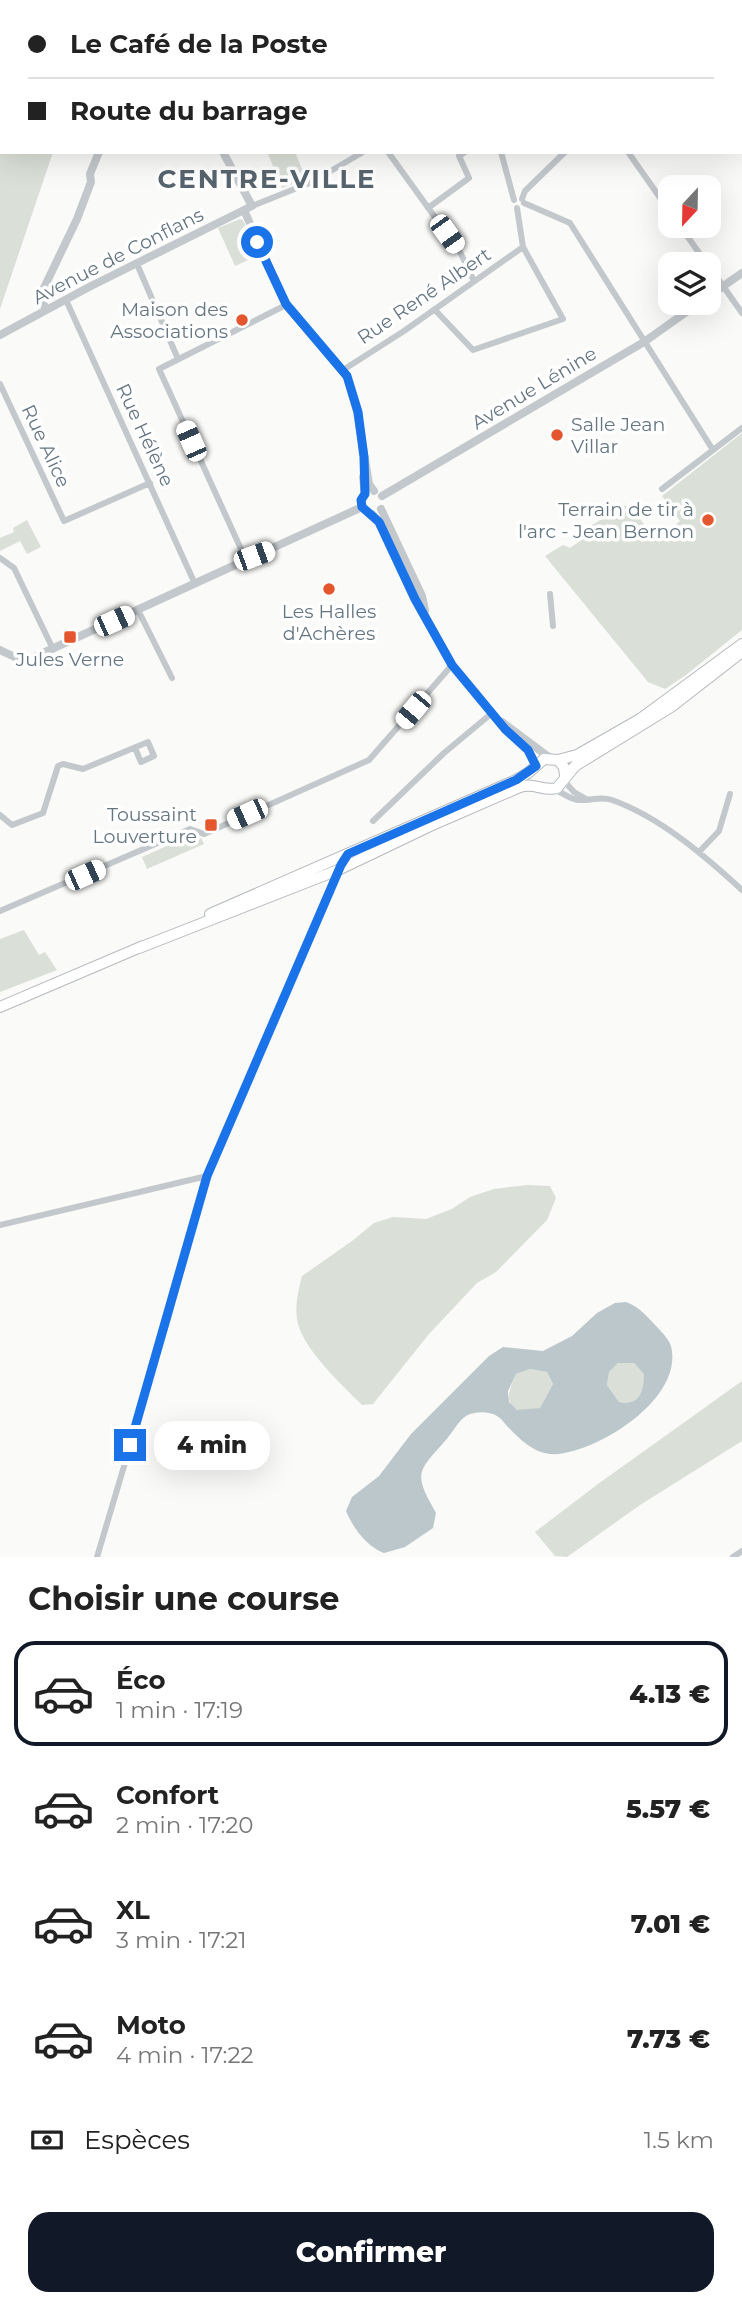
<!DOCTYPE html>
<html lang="fr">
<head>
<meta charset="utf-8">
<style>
	body { margin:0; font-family:Montserrat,sans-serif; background:#f6f6f6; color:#222; height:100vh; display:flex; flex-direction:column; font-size:26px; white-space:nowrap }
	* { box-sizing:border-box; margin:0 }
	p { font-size:23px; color:#767676 }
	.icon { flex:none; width:38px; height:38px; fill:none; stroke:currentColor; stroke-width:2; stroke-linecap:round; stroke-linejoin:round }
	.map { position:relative; height:1557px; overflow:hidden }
	.panel { display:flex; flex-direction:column; background:#fff; flex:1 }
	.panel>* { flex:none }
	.guide { position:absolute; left:0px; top:0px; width:742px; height:154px; box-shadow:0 7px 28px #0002; display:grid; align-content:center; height:154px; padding:0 28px; background:#fff }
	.needle { width:46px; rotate:202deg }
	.fabs { position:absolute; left:658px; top:175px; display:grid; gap:14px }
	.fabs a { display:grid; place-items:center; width:63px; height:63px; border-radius:14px; background:#fff; box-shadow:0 7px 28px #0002; font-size:35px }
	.end { position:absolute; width:32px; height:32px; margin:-16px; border:9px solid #1a73e8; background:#fff; box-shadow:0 0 0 4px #fff }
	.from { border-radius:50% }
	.bubble { position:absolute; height:49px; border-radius:21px; background:#fff; box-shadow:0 7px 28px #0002; font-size:23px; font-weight:800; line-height:49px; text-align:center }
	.car { position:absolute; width:21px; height:42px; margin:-21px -10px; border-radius:9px; box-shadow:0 0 5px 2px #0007; background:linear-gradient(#fff 24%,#345 0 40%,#fff 0 76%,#345 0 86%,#fff 0) }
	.guide b { display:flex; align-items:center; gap:24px; height:66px; font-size:26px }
	.guide b+b { border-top:2px solid #e0e0e0 }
	.guide i { width:18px; height:18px; background:#222 }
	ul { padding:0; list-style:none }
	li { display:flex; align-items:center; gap:21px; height:105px; margin:0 14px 10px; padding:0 14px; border:4px solid transparent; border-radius:21px }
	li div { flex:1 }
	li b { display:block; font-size:26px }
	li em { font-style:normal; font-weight:800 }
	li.current { border-color:#111827 }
	li>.icon { width:63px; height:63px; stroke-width:1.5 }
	h2 { padding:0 28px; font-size:32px; line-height:84px }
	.pay { display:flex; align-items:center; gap:18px; height:77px; padding:0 28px; font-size:26px }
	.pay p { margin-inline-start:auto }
	.action { display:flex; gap:14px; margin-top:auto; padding:14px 28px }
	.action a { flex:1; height:80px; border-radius:21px; background:#111827; color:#fff; font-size:28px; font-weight:800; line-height:80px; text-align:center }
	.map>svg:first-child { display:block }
	.green { fill:#dadfd7 }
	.water { fill:#bbc7cb; fill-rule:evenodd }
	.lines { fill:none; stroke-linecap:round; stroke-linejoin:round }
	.primary-casing { stroke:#b5babe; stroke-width:12 }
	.minor { stroke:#c3c8cc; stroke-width:6 }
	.tertiary { stroke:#c3c8cc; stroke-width:8 }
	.primary { stroke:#fff; stroke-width:10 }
	.route { stroke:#1a73e8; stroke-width:9 }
	.poi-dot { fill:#e4572e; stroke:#fff; stroke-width:2.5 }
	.labels { text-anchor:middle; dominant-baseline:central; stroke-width:7; stroke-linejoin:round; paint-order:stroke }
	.street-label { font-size:19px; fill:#657683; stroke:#fff }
	.poi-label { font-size:19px; fill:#657683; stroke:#fff; text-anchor:end }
	.district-label { font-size:26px; font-weight:bold; letter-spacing:2px; fill:#57646e; stroke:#fff }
</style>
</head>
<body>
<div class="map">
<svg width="742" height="1557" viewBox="0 0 742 1557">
	<rect width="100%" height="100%" fill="#fafaf8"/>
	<path class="green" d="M 0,0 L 104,0 L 2,2 L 2,152 L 53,152 L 0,309 Z
		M 273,152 L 295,152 L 306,179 L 282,188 L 268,154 Z
		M 240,219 L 243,220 L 257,251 L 251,254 L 253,258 L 235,266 L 218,228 Z
		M 742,433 L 742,630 L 686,675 L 665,689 L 648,682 L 545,556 L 563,545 L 570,548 L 580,541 L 589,527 L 623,506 L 636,507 L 640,512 L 637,515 L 656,540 L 680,521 L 662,496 Z
		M 27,520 L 41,547 L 27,554 L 20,541 L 0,551 L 0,538 L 14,532 L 13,528 Z
		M 187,837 L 191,843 L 201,838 L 204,844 L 147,869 L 142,857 Z
		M 24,930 L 39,955 L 45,952 L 57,970 L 0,992 L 0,939 Z
		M 528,1185 L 550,1186 L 556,1198 L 547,1220 L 496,1272 L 477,1283 L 429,1334 L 373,1404 L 362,1405 C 342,1385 306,1352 298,1324 C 294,1307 298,1292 302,1276 L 352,1241 L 374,1223 L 393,1217 L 426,1219 L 452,1209 L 470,1197 L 494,1189 Z
		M 618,1363 L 634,1363 L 645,1374 C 644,1392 639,1406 619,1402 L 607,1385 L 609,1372 Z
		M 530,1369 L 547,1372 L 553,1384 L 540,1408 C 507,1417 503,1401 516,1374 Z
		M 742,1381 L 742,1441 L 640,1505 L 567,1557 L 555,1556 L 535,1532 L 598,1484 Z"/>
	<path class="water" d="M 626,1302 C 639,1307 646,1315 655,1325 C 661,1331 668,1338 671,1346 C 684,1398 601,1450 558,1454 C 536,1456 522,1441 508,1427 C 505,1424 501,1418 497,1416 C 489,1411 474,1411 466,1416 C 459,1420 452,1433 446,1440 C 416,1473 414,1474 436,1513 L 433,1528 L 405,1547 L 384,1553 C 367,1547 353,1528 346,1511 L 352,1497 L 379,1476 L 411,1434 L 489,1356 L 503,1347 L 543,1351 L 572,1336 L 597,1313 L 615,1303 ZM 618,1363 L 634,1363 L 644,1374 C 644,1392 639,1406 619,1402 L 607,1385 L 609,1372 ZM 530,1369 L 547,1372 L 553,1384 L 540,1408 L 517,1410 L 509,1402 L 508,1391 L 516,1374 Z"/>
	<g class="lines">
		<defs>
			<path id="primary" d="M 558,760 L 577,755 L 640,719 L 742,644
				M 210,914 L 516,780 L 528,773 L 544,759 L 558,760 L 564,767 L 565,776
				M 139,948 L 338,870 L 430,826 L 520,787 C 534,782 544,792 557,788 L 575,766 L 671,707 L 742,652
				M 0,1007 L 143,946"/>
		</defs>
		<use href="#primary" class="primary-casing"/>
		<path class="minor" d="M 185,0 L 187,2
			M 301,0 L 302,2
			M 394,0 L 394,2
			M 489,0 L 490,2
			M 730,0 L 731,2
			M 208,2 L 210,0
			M 471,2 L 474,0
			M 552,2 L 554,0
			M 613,2 L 618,0
			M 693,2 L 694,0
			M 740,12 L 742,14
			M 740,141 L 742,143
			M 388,152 L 460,252 L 474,281
			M 501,152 L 514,200
			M 628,152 L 670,212
			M 522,199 L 525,191 L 565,152
			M 524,203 L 570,223 L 713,450
			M 252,206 L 312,182 L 363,152
			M 428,208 L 469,178 L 459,156 L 465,152
			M 680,226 L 707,264
			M 137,264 L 178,359
			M 709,266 L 742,313
			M 66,300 L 195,584
			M 435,310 L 473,350 L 563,319 L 523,247 L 517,208
			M 343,370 L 404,331 L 523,247
			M 0,384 L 64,521 L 150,483
			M 662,489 L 742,428
			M 0,558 L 14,568 L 53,649
			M 246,560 L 159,369 L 286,305
			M 550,594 L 553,626
			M 138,610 L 172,678
			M 564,781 L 574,792 L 586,799
			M 554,790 C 563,792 570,800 579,800 C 590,801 600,796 612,800 C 660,817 705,856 742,890
			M 0,815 L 12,825 L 43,813 L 58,766 L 63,764 L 83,769 L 148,742 L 154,756 L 141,762 L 135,748
			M 373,821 L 444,753 L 492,713
			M 699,852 L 719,831 L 730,794
			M 0,911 L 190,829 L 204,834 L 369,760 L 452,665
			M 0,1225 L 207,1176
			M 97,1557 L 169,1315 L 207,1176 L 338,870 L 347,856
			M 733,1557 L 742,1551"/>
		<path class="tertiary" d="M 145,0 L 146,2
			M 244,210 L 286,305 L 347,376 L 357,412 L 369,484 L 374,491
			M 709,296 L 742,273
			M 46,310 L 41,297 L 42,292 L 77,219 L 91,182 L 90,174 L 99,152
			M 0,335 L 89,287 L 252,206 L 223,152
			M 363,477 L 365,494
			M 382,496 L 644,342 L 699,303
			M 381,509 L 422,596 L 425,610
			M 372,514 L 379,522 L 417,603 L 452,665 L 505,729 L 528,750 L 536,766
			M 0,650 L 21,660 L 32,658 L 362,507
			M 502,722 L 546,755 L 554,759"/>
		<use href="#primary" class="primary"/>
	</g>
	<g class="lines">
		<path class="route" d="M 130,1445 L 207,1176 L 341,865 L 348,854 L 516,780 L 536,766 L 528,750 L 505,729 L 452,665 L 415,599 L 379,522 L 362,507 L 361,500 L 365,494 L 364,457 L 358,412 L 347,376 L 286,304 L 257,242"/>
	</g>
	<g class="poi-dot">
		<circle cx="242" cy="320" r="7"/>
		<circle cx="557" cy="435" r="7"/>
		<circle cx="708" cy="520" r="7"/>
		<circle cx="329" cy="589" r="7"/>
		<rect x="63" y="630" width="14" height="14" rx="3.5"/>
		<rect x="204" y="818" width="14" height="14" rx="3.5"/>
	</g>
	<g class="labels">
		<g class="street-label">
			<text transform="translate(118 256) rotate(-27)">Avenue de Conflans</text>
			<text transform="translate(424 296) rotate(-34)">Rue René Albert</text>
			<text transform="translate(534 388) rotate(-31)">Avenue Lénine</text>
			<text transform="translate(145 435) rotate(65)">Rue Hélène</text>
			<text transform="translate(46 446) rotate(65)">Rue Alice</text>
		</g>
		<g class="poi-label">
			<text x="228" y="309">Maison des<tspan x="228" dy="22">Associations</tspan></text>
			<text x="571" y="424" text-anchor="start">Salle Jean<tspan x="571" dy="22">Villar</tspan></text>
			<text x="694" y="509">Terrain de tir à<tspan x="694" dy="22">l'arc - Jean Bernon</tspan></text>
			<text x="329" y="611" text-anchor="middle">Les Halles<tspan x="329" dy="22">d'Achères</tspan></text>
			<text x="70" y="659" text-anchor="middle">Jules Verne</text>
			<text x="197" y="814">Toussaint<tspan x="197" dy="22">Louverture</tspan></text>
		</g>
		<g class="district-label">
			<text x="267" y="179">CENTRE-VILLE</text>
		</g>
	</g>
</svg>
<div class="fabs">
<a><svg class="needle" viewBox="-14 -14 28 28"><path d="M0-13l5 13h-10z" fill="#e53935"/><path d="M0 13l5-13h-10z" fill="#767676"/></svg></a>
<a><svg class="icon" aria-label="layers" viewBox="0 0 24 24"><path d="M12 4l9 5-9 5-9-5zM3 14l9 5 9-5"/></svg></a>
</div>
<i class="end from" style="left:257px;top:242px"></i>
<i class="end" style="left:130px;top:1445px"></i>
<div class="bubble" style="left:154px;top:1421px;width:116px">4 min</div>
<i class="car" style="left:447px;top:234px;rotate:144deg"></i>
<i class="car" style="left:191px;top:441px;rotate:336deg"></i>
<i class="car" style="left:254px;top:556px;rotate:70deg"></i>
<i class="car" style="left:114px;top:621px;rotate:66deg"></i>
<i class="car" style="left:413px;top:710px;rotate:220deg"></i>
<i class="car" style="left:247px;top:814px;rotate:246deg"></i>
<i class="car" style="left:85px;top:875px;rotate:66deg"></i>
<div class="guide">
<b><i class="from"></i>Le Café de la Poste</b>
<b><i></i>Route du barrage</b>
</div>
</div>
<section class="panel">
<h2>Choisir une course</h2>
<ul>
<li class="current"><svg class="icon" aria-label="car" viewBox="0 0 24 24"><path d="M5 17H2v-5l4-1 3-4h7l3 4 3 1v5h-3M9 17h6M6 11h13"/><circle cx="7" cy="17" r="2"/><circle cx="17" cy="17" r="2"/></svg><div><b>Éco</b><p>1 min · 17:19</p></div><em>4.13 €</em></li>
<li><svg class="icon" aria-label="car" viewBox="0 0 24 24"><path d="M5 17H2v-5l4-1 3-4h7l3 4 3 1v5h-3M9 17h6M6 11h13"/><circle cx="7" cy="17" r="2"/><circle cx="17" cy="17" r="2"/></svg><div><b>Confort</b><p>2 min · 17:20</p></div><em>5.57 €</em></li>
<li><svg class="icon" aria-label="car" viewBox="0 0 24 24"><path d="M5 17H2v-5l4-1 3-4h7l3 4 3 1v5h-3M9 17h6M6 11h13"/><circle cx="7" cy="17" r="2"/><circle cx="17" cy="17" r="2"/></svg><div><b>XL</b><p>3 min · 17:21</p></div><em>7.01 €</em></li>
<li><svg class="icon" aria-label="car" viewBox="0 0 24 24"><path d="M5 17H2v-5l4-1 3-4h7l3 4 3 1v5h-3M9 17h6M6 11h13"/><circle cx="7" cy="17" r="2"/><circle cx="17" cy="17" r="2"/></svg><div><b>Moto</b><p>4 min · 17:22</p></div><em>7.73 €</em></li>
</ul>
<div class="pay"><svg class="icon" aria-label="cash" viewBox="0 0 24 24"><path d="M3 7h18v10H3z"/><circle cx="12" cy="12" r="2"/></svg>Espèces<p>1.5 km</p></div>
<div class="action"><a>Confirmer</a></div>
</section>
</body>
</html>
